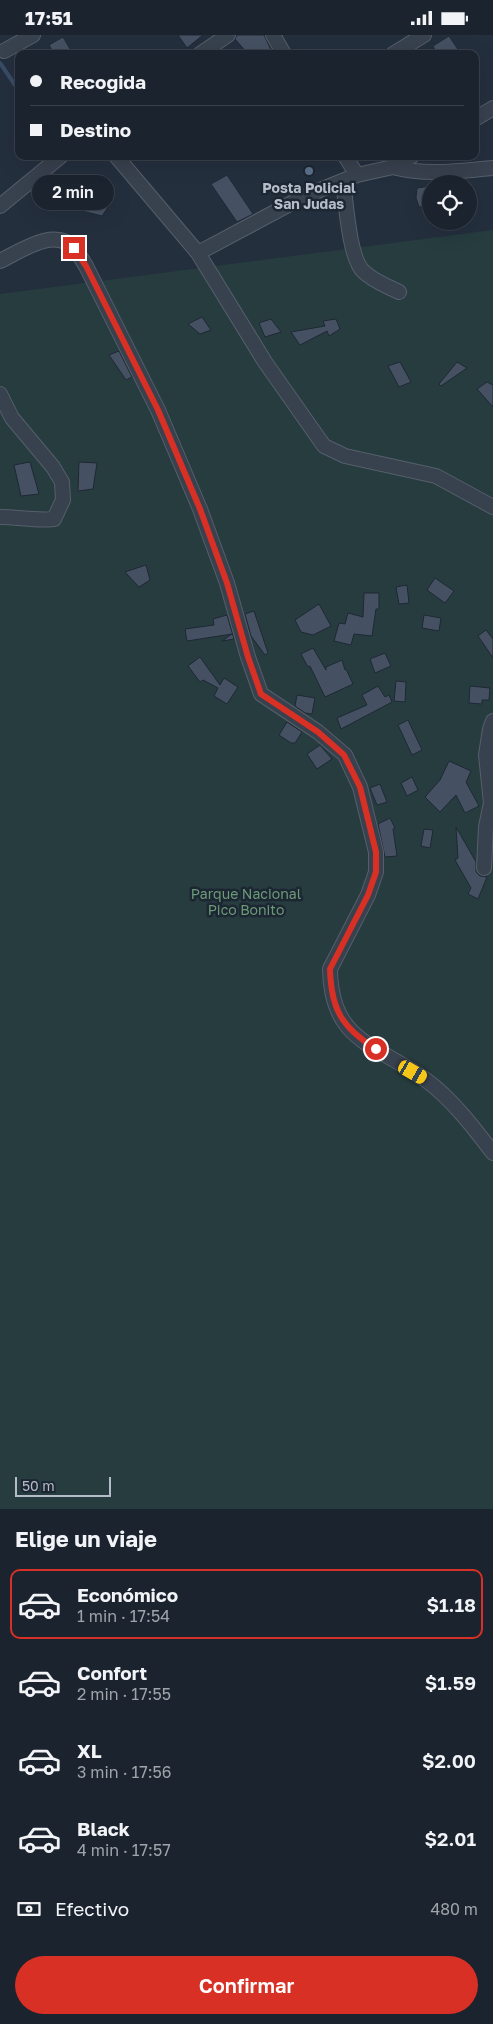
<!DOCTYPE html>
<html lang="es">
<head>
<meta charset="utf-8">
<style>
	body { margin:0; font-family:"Golos Text",sans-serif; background:#242b36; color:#f1f3f6; height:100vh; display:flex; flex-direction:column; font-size:19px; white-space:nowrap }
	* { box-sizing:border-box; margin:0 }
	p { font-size:16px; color:#a0a4aa }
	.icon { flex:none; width:28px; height:28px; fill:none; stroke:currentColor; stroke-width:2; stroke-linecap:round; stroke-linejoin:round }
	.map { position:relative; height:1474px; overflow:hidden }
	.panel { display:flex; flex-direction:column; background:#1b232e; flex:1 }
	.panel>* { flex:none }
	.hud { position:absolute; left:15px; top:15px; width:464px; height:110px; border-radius:10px; box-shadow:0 5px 20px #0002,0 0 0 1px #39404a; display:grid; align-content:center; height:110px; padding:0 15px; background:#1b232e }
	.controls { position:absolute; left:422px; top:140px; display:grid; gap:10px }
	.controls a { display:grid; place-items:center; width:55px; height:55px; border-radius:50%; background:#1b232e; box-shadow:0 5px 20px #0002,0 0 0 1px #39404a; font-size:25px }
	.scale { position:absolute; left:15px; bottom:12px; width:96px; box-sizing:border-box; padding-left:5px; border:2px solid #b4bcc9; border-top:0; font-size:14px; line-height:18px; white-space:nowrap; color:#b4bcc9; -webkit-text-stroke:4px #1d2633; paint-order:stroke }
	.end { position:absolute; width:22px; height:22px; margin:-11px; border:6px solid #d93025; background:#fff; box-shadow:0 0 0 2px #fff }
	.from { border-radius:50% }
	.bubble { position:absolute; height:35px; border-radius:18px; background:#1b232e; box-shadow:0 5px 20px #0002,0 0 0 1px #39404a; font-size:16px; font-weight:600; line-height:35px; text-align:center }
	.car { position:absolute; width:15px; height:30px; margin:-15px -8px; border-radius:6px; box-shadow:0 0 4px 1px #0007; background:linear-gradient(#f5c518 24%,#345 0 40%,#f5c518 0 76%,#345 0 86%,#f5c518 0) }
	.hud b { display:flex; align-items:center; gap:18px; height:48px; font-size:19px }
	.hud b+b { border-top:1px solid #39404a }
	.hud i { width:12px; height:12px; background:#f1f3f6 }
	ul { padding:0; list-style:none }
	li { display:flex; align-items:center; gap:15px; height:70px; margin:0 10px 8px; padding:0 5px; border:2px solid transparent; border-radius:10px }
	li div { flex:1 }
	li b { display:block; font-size:19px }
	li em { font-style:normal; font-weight:600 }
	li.current { border-color:#d93025 }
	li>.icon { width:45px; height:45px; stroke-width:1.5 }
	h2 { padding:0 15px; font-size:22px; line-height:60px }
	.pay { display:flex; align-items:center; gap:12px; height:55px; padding:0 15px; font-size:19px }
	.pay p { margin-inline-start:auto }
	.action { display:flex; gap:10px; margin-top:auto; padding:10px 15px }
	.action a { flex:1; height:58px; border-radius:30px; background:#d93025; color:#fff; font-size:20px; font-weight:600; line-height:58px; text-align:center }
	.status { display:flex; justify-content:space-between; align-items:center; height:35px; padding:0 25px; background:#1b232e; direction:ltr }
	.status svg { height:14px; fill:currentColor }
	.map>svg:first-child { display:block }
	.green { fill:#263c3f }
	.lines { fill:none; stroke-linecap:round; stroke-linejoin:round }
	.stream { stroke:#394c67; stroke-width:4 }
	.building { fill:#455162; stroke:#1f2835 }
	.street-casing { stroke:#565f6c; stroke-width:16 }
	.street { stroke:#38414e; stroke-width:14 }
	.route { stroke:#d93025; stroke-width:6 }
	.service-dot { fill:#5c6f8a; stroke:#1d2633; stroke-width:2 }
	.labels { text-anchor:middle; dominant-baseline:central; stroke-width:5; stroke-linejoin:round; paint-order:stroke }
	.poi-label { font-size:14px; font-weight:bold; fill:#b4bcc9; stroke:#1d2633 }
	.park-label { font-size:14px; fill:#6b9a76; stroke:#1d2633 }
</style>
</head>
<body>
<div class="status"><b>17:51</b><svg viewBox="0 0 49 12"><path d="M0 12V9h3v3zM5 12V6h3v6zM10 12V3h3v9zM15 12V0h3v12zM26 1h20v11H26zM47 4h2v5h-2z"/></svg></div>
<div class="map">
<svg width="493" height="1474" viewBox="0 0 493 1474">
	<rect width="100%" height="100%" fill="#242f3e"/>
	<path class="green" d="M 493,195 L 493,1474 L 0,1474 L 0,259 Z"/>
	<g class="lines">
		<path class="stream" d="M 0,28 L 15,50"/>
	</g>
	<path class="building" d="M 178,0 L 203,0 L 187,13 Z
		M 237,0 L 264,0 L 271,15 L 266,19 L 248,19 L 235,4 Z
		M 449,1 L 461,19 L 437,19 L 433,11 Z
		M 63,2 L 73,19 L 54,19 L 49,10 Z
		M 227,140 L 253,179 L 237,187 L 211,149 Z
		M 431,151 L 431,170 L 419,172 L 416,163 L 417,153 Z
		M 92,153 L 113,165 L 102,181 L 78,175 Z
		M 202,282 L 211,295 L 200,299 L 188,289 Z
		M 271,284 L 281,297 L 265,302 L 259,288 Z
		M 336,284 L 340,294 L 329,301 L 327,296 L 300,310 L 291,297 L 325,291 L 323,286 Z
		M 119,316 L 132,342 L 126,345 L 109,320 Z
		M 400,327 L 411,347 L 399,352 L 388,331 Z
		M 457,327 L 467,333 L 441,351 L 439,349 Z
		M 487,347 L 493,350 L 493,372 L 477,354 Z
		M 30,427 L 39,459 L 21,461 L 14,430 Z
		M 79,427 L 97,428 L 93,454 L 78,456 Z
		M 146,530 L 150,545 L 139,552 L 125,537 Z
		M 435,543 L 454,556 L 445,568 L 427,555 Z
		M 407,550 L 409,568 L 399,569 L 396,552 Z
		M 364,558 L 379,558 L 379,574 L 376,574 L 372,601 L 354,599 L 351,610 L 334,606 L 339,588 L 345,589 L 348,578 L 363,582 Z
		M 319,569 L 331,591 L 313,600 L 301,597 L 295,585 Z
		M 254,576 L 268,618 L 265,620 L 251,601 L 245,579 Z
		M 227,580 L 234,604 L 222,606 L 232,599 L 187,606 L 185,594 L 214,590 L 213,584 Z
		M 424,580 L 441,583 L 439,596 L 422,593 Z
		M 486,595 L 493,604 L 493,623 L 478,601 Z
		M 313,613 L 326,635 L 326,632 L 342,625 L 345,635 L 346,634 L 353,649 L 325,662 L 310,631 L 308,632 L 301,619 Z
		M 385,618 L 391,631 L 375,638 L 370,624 Z
		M 200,622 L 220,650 L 224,643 L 238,652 L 227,669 L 214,661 L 218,653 L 203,645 L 200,647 L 188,631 Z
		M 396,646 L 406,647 L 405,667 L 394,666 Z
		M 378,651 L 385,662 L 389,660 L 392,667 L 341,694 L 337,683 L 367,670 L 362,660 Z
		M 470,651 L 490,653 L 489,665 L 482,665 L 482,669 L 469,668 Z
		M 297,660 L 315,663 L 312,679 L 305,678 L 295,671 Z
		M 408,685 L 422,715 L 412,720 L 398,690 Z
		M 287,687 L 302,697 L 295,708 L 291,708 L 279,700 Z
		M 320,710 L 332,724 L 317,734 L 307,719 Z
		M 449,726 L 471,736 L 466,747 L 479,771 L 465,778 L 456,760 L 440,777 L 425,762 L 440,745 Z
		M 412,742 L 418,755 L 407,761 L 401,748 Z
		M 380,749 L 387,767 L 377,770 L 370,753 Z
		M 390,783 L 395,793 L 393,794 L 397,821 L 385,822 L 378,789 Z
		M 456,792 L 476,827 L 476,837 L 480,841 L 487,842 L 478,864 L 468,859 L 471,853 L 455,825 L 458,823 Z
		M 424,794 L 433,795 L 430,813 L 421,811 Z"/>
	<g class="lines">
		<defs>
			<path id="street" d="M 273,0 L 284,19
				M 4,16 L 33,0
				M 200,19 L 228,0
				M 393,19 L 424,0
				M 475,84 L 493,73
				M 116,121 L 198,218 L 265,327 L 324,411 L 345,421 L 436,441 L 493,472
				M 345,121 L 357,140
				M 393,132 C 427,141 459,136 493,133
				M 343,146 C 346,167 349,222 363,236 C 373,246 387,251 399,257
				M 0,171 L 61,121
				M 198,218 L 303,162 L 357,140 L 393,132 L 412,121
				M 0,226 C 21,216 55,191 75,214 C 79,219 82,225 86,231 L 158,375 L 200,474 L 227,548 L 248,622 L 261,659 L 318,697 L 345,720 L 360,752 L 376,817 L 376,837 L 368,860 L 330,934 C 331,1008 377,1009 426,1045 C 452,1064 474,1093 493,1118
				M 0,359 L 12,383 L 53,432 L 62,447 L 63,465 L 54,484 C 36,486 18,482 0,482
				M 484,833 L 486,792 L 491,768 L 486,720 L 490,694 L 493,686"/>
		</defs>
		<use href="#street" class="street-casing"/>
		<use href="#street" class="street"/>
	</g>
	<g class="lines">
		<path class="route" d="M 74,213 L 86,231 L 158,375 L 200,474 L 227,548 L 248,622 L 261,659 L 318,697 L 344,720 L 360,752 L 376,817 L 376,837 L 368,860 L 330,934 C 331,974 342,993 376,1014"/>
	</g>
	<circle class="service-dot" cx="309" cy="136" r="5"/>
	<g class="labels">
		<g class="poi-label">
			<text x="309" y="152">Posta Policial<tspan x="309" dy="16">San Judas</tspan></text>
		</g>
		<g class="park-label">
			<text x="246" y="858">Parque Nacional<tspan x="246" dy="16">Pico Bonito</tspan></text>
		</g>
	</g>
</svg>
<div class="controls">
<a><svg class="icon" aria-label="locate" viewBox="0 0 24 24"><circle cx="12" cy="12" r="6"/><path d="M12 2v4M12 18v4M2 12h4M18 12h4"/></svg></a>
</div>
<div class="scale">50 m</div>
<i class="end from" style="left:376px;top:1014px"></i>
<i class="end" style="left:74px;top:213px"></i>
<div class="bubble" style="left:32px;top:140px;width:82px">2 min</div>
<i class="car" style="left:413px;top:1037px;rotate:120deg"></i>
<div class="hud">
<b><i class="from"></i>Recogida</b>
<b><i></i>Destino</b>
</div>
</div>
<section class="panel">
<h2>Elige un viaje</h2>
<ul>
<li class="current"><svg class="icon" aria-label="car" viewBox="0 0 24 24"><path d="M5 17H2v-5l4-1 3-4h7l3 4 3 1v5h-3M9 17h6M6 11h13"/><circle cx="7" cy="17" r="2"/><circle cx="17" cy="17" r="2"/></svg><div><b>Económico</b><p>1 min · 17:54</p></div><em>$1.18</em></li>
<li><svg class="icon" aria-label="car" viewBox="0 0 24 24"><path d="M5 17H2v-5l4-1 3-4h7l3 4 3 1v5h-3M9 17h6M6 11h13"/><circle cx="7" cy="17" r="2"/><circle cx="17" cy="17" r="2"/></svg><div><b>Confort</b><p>2 min · 17:55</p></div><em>$1.59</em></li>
<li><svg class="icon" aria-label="car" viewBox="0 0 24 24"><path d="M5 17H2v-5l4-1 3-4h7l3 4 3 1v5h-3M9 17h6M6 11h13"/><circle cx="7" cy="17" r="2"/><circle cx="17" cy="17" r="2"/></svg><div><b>XL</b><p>3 min · 17:56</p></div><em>$2.00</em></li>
<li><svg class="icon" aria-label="car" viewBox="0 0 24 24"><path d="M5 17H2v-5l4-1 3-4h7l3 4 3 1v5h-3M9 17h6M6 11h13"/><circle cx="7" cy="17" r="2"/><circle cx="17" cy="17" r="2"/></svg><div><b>Black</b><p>4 min · 17:57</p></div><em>$2.01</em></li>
</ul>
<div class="pay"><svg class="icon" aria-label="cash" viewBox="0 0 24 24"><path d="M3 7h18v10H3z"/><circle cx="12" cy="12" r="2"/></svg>Efectivo<p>480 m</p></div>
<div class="action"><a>Confirmar</a></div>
</section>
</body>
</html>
